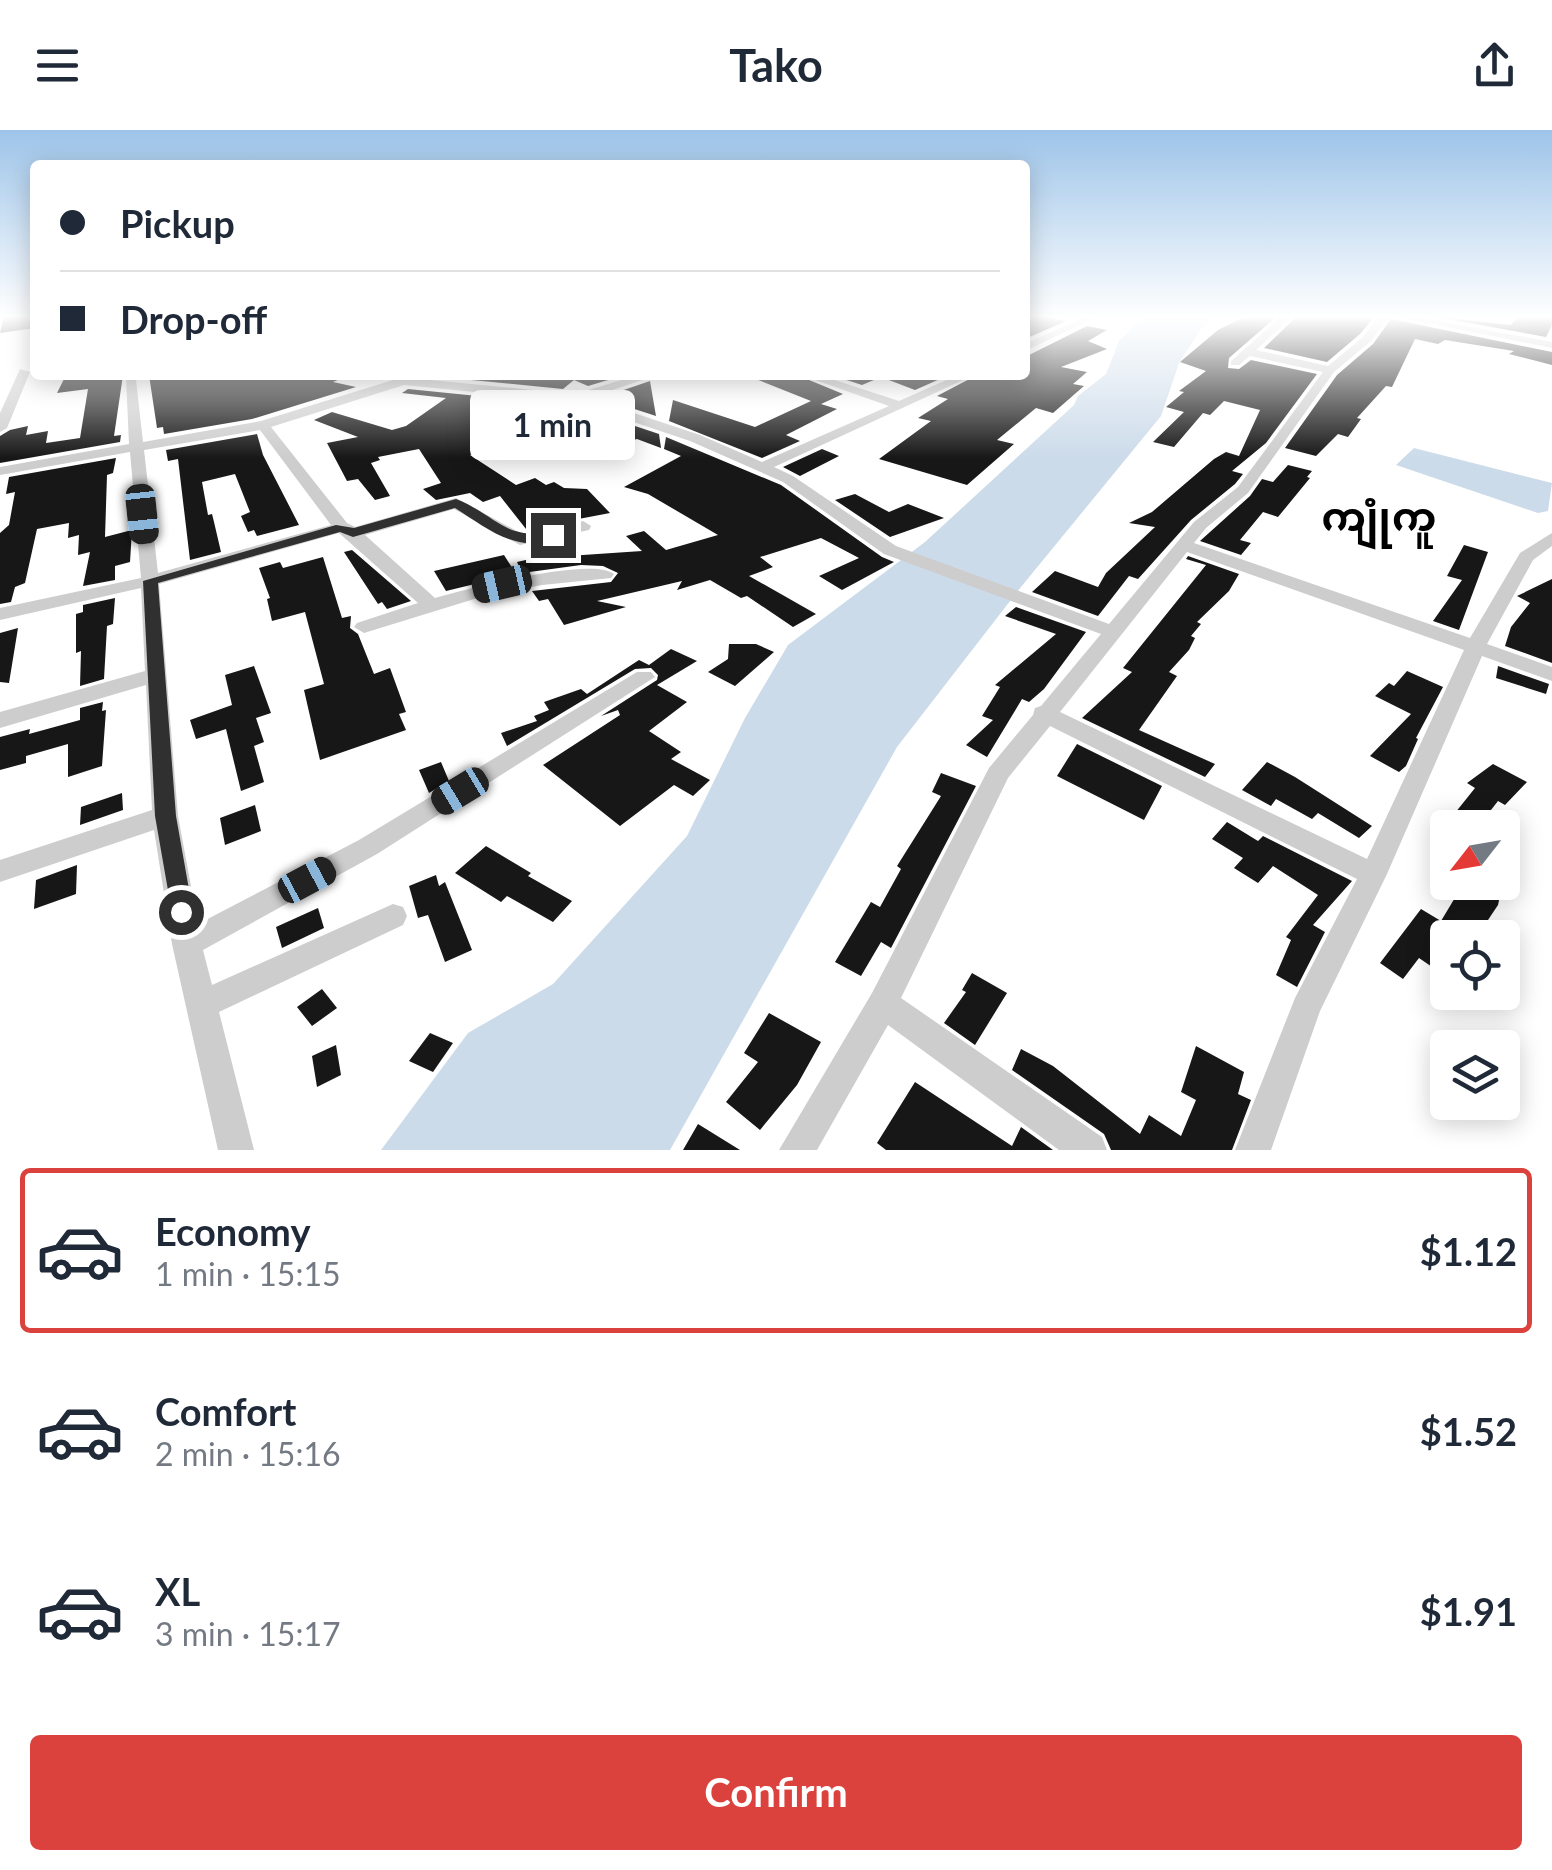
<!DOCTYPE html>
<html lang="en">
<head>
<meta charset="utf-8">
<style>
	body { margin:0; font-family:Lato,"Noto Sans Myanmar",sans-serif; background:#f6f6f7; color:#1f2937; height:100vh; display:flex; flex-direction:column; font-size:38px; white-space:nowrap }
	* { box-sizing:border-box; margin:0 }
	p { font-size:32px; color:#747a83 }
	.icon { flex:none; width:55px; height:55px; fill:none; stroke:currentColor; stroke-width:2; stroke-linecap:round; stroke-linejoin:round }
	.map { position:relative; height:1020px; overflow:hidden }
	.drawer { display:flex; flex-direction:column; background:#fff; flex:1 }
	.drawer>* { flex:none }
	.top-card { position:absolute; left:30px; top:30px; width:1000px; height:220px; border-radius:10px; box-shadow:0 5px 25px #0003; display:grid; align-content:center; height:220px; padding:0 30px; background:#fff }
	.needle { width:65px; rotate:239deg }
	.fabs { position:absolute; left:1430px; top:680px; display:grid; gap:20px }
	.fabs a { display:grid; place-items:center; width:90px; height:90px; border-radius:10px; background:#fff; box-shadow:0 5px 25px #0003; font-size:50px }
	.end { position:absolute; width:45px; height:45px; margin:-22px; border:12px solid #303030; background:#fff; box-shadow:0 0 0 5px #fff }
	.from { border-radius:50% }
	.bubble { position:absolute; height:70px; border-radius:10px; background:#fff; box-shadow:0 5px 25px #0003; font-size:32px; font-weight:700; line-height:70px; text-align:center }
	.car { position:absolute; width:30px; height:60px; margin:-30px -15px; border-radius:12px; box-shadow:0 0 8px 2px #0007; background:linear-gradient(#222 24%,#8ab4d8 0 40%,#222 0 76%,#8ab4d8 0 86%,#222 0) }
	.top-card b { display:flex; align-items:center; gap:35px; height:95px; font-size:38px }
	.top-card b+b { border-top:2px solid #e0e1e3 }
	.top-card i { width:25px; height:25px; background:#1f2937 }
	ul { padding:18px 0 0; list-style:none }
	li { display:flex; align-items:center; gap:30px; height:165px; margin:0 20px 15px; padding:0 10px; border:5px solid transparent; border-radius:10px }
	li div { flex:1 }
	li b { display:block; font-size:38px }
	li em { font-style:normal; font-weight:700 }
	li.active { border-color:#db423d }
	li>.icon { width:90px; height:90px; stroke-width:1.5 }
	.action { display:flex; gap:20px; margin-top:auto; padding:20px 30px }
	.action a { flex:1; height:115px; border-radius:10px; background:#db423d; color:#fff; font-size:40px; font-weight:700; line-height:115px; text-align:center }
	header { display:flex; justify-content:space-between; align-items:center; height:130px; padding:0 30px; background:#fff; font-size:45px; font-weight:700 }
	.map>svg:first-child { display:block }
	.water { fill:#ccdbea }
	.building { fill:#171717 }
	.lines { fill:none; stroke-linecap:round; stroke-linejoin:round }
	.street { fill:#cdcdcd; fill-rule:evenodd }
	.route { fill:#303030 }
	.labels { text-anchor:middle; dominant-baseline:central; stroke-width:10; stroke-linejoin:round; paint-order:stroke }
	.quarter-label { font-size:40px; font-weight:bold; fill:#000; stroke:#fff }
</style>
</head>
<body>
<header><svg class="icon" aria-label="menu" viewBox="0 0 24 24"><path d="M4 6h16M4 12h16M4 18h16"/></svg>Tako<svg class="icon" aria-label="share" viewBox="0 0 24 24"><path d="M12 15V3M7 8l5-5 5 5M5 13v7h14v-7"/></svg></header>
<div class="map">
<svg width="1552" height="1020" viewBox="0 0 1552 1020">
	<rect width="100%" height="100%" fill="#fff"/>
	<path class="water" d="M 1145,186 L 1216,186 L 1201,199 L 1179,233 L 1161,286 L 1021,457 L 897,617 L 670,1020 L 381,1020 L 468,903 L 553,854 L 687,706 L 745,588 L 788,515 L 925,412 L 1074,275 L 1078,266 L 1106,244 L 1119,211 Z
		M 1414,318 L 1552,353 L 1548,381 L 1538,383 L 1396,335 Z"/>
	<path class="building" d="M 4,186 L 35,186 L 35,198 L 0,203 Z
		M 1035,186 L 1041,186 L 1066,191 L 1025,209 L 1025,190 Z
		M 1246,186 L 1277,186 L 1229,228 L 1228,238 L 1239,239 L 1251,230 L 1317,244 L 1266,313 L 1232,341 L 1243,344 L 1235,354 L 1191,390 L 1138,449 L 1129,446 L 1098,486 L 1032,462 L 1055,441 L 1098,457 L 1106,443 L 1155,397 L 1129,393 L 1152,382 L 1214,329 L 1226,322 L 1239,326 L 1260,280 L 1224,271 L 1210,285 L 1203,283 L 1174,317 L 1153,312 L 1184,282 L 1166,277 L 1184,262 L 1179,261 L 1206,241 L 1180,232 L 1218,200 Z
		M 1297,186 L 1375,186 L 1360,204 L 1327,232 L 1264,218 Z
		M 1431,186 L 1511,195 L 1518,186 L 1552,186 L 1552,195 L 1546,207 Z
		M 1391,189 L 1552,222 L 1552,235 L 1509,224 L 1514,221 L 1445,210 L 1438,214 L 1415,209 L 1392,257 L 1386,256 L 1357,288 L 1361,289 L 1348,307 L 1338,304 L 1316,326 L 1285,318 L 1337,245 L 1373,214 Z
		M 1087,196 L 1107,200 L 1088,211 L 1107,219 L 1061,237 L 1087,242 L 1073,254 L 1084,256 L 1053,283 L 1036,278 L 997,310 L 1014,314 L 967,355 L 879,329 L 931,291 L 918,288 L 948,269 L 937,266 L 977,245 L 1025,245 L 1025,227 Z
		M 66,245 L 123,245 L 114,306 L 121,305 L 120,312 L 0,333 L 0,306 L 10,300 L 28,296 L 26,305 L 48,301 L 46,313 L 80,308 L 88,259 L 57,263 Z
		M 149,245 L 349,245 L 333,252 L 356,257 L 252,289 L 164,304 L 163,297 L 157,298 Z
		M 625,245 L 588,256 L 574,250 L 563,259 L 430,246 Z
		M 746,245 L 797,245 L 843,264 L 821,274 L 837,279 L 786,305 L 800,311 L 762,328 L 669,291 L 673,270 L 755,297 L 811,271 Z
		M 831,245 L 949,245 L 915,260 L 881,247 L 862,255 Z
		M 650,251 L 656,286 L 616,273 L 622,270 L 609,265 Z
		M 408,259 L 547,273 L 510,272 L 486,288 L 510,306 L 496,318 L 470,325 L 516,355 L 535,348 L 546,355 L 554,352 L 564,358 L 587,359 L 610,383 L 526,399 L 500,366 L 483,372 L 470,363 L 436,370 L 423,359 L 441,353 L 419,319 L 378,327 L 380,330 L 371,333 L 390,366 L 375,370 L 358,349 L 347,351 L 327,313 L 358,307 L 314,290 L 332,282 L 392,300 L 406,296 L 446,268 L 402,263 Z
		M 593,282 L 659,304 L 661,318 L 637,309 L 630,311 L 620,307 L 602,315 L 578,306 L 534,320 L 529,308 Z
		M 257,304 L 263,325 L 299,395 L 257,406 L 254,400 L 248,402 L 241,386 L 250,382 L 235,344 L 202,352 L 208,385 L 212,384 L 214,392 L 221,422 L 190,430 L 178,329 L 168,331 L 166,320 Z
		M 666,307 L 781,355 L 882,427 L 894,432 L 842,460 L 819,446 L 859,428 L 821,408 L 760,427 L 773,437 L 749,446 L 816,484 L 793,497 L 747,466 L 741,468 L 710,450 L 677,460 L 682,451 L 597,471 L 626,477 L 564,495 L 548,469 L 539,471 L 532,461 L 611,452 L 618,443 L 603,436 L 581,435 L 522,443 L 517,432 L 543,426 L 536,415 L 562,410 L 568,426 L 642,421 L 626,406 L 644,401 L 666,420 L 718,405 L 648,364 L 624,357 L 681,326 L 664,319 Z
		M 822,319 L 839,326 L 800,346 L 783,337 Z
		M 116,328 L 113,343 L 107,345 L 105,407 L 132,400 L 130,432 L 115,436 L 115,450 L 83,456 L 90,422 L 78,425 L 79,405 L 68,408 L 69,393 L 37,399 L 25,453 L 15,457 L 11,472 L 0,474 L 0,403 L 9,395 L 15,362 L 6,364 L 9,347 Z
		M 1288,335 L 1312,341 L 1307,347 L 1310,348 L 1278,387 L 1263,382 L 1240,410 L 1251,413 L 1241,425 L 1200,411 L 1250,366 L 1262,349 L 1273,352 Z
		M 855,364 L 889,382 L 908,374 L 944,388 L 890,407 L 835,370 Z
		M 1464,415 L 1488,422 L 1459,500 L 1433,491 L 1462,450 L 1447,446 Z
		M 352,420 L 411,471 L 387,479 L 382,472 L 378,474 L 344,422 Z
		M 504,425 L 516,444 L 446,461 L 434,441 Z
		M 1188,426 L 1239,444 L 1229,461 L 1197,492 L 1201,494 L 1191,506 L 1195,508 L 1189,520 L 1169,542 L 1177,546 L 1139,600 L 1215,634 L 1205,647 L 1082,588 L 1132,542 L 1123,538 L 1206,435 L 1186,429 Z
		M 323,427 L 342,488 L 351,486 L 350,498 L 358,504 L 374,544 L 390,538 L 406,582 L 399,584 L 406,600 L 320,630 L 304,560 L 324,554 L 305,482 L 272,491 L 267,469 L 270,468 L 259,438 L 280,432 L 283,438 Z
		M 1552,449 L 1552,533 L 1505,516 L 1511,497 L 1530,473 L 1517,466 Z
		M 115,468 L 113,494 L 107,496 L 104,549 L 80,556 L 81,521 L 76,523 L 76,484 L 83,482 L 83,475 Z
		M 1016,477 L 1086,502 L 1044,559 L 1029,572 L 1022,569 L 987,627 L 966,615 L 993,590 L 982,586 L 1000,557 L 995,555 L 1056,504 L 1005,486 Z
		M 18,498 L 9,553 L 0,552 L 0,503 Z
		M 729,514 L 756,514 L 774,522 L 735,556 L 708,542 L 728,529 Z
		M 671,519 L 697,531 L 657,555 L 687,572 L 649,601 L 681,622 L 671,629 L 710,650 L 693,666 L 674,655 L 620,696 L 543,635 L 620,585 L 618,580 L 601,586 L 657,550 L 658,545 L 651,538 L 635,539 L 507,616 L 501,603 L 537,591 L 534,586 L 549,580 L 544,572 L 581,559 L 587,564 L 639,530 L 649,535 Z
		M 254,536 L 271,583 L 256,588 L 264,612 L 254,616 L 264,652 L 241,661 L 226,599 L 196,609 L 190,590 L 232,575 L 225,545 Z
		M 1498,536 L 1549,554 L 1546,564 L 1496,548 Z
		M 1407,541 L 1443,557 L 1416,608 L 1418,609 L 1406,636 L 1399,642 L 1370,626 L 1411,584 L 1375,566 L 1389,553 L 1394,556 Z
		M 103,572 L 102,581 L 106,580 L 102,636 L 68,647 L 68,614 L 26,626 L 26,633 L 0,640 L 0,607 L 30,599 L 29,604 L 80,590 L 80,578 Z
		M 1077,614 L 1162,656 L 1144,690 L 1057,646 Z
		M 441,632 L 449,651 L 429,663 L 419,640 Z
		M 1267,632 L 1295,647 L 1372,696 L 1359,708 L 1318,683 L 1312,689 L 1276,669 L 1271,676 L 1242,660 Z
		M 1493,634 L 1527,652 L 1505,675 L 1498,671 L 1477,698 L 1443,698 L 1475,658 L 1467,653 Z
		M 941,643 L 976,656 L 891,818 L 881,812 L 861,846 L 835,832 L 871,772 L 880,777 L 901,739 L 897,736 L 941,666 L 932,662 Z
		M 122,663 L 123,680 L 80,695 L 81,677 Z
		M 255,675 L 261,701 L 225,715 L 220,688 Z
		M 1227,692 L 1258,711 L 1263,706 L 1352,751 L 1313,795 L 1325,802 L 1297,857 L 1276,845 L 1291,810 L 1286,807 L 1318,765 L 1273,736 L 1258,753 L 1234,738 L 1243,728 L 1212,709 Z
		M 486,716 L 531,743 L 528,746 L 572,771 L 553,792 L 507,766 L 501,772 L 455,743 Z
		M 77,735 L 76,764 L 34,779 L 36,750 Z
		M 436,745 L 439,756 L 445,752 L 472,820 L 445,832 L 428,785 L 418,788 L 409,756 Z
		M 1433,752 L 1503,752 L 1498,775 L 1476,808 L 1448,808 L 1448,830 L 1438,841 L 1419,828 L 1403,849 L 1380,833 L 1421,779 L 1441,791 L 1456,766 Z
		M 318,778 L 324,798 L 282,818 L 276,797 Z
		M 972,843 L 1007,863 L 975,915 L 944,893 L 966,862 L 962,860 Z
		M 322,859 L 337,878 L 312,896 L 297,877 Z
		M 769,883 L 821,912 L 797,955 L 760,1000 L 726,972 L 758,932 L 744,923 Z
		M 430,903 L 453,913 L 433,942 L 409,931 Z
		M 336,915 L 341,945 L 317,957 L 312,926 Z
		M 1196,916 L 1244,942 L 1238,964 L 1251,970 L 1232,1020 L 1111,1020 L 1104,1004 L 1012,940 L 1021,919 L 1053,936 L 1140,1004 L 1149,985 L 1181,1006 L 1196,970 L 1181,962 Z
		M 915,952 L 1012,1016 L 1021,997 L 1053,1020 L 886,1020 L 877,1013 Z
		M 698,994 L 740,1020 L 683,1020 Z"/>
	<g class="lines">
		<path class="street" d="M 1087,186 L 1099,186 L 1025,221 L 1025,214 Z
			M 1282,186 L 1293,186 L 1256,220 L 1328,236 L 1363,207 L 1379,186 L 1389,186 L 1371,211 L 1334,242 L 1248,363 L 1206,398 L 1194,413 L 1470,508 L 1520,423 L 1552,403 L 1552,416 L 1533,430 L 1487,514 L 1552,537 L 1552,551 L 1482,526 L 1387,744 L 1320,881 L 1271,1020 L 1235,1020 L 1295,868 L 1357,749 L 1050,596 L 1008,648 L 901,868 L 1102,1007 L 1107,1020 L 1059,1020 L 888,895 L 817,1020 L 779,1020 L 872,863 L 989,638 L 1033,585 L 1035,578 L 1041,576 L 1101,504 L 884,424 L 783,352 L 690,311 L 574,272 L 404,255 L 271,297 L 347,393 L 355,397 L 456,368 L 522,404 L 583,391 L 591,396 L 589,400 L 520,415 L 454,379 L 365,405 L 435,468 C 466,459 592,426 614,444 L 611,448 L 542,455 L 484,466 L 364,503 L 354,497 L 357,493 L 418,473 L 339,403 L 159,454 L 178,686 L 198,794 L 359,710 L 637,542 L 651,542 L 655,547 L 377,724 L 203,820 L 212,855 L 393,774 L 403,777 L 407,786 L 403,795 L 219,882 L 254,1020 L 218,1020 L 172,814 L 154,700 L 0,752 L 0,730 L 152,680 L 146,555 L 0,598 L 0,582 L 145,541 L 141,458 L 0,490 L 0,478 L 141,448 L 130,322 L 0,345 L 0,337 L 129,314 L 126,247 L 136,250 L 143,312 L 261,291 L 409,245 L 420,245 L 420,249 L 575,264 L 638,245 L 657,245 L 589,268 L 700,305 L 762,332 L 889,276 L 801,245 L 819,245 L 899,271 L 958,245 L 974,245 L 774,337 L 793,346 L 896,416 L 1109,494 L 1194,392 L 1238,357 L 1323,242 L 1250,226 L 1239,235 L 1231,235 L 1231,231 ZM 260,300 L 331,395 L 158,443 L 144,320 ZM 1187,422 L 1464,520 L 1367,729 L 1060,582 Z
			M 1393,186 L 1412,186 L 1552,212 L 1552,218 Z
			M 20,239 L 30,242 L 7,298 L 0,302 L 0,283 Z"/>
	</g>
	<linearGradient id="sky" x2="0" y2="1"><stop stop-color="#9dc4e9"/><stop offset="0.57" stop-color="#fff"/><stop offset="1" stop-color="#fff" stop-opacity="0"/></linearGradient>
	<rect width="1552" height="328" fill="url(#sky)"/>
	<path class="route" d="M 456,369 C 497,385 505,412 553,401 L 560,405 C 521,428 487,398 455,378 L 353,407 L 340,402 L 158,453 L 176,686 L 193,782 L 189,789 L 173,789 L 155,686 L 143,451 L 336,395 L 354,398 Z"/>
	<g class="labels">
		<g class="quarter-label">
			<text x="1379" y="386">ကျုံကူ</text>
		</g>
	</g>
</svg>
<div class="fabs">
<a><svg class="needle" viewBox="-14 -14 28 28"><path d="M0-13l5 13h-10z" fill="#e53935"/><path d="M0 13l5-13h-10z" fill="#747a83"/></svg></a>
<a><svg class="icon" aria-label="locate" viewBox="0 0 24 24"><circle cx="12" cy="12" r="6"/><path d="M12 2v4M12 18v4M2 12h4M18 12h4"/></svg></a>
<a><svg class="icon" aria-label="layers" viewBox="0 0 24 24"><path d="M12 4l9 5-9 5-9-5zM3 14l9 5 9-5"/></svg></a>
</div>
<i class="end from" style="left:181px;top:782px"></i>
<i class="end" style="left:553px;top:405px"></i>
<div class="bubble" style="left:470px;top:260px;width:165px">1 min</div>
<i class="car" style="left:142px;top:384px;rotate:174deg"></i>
<i class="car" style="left:502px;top:454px;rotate:257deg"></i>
<i class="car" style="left:460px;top:661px;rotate:239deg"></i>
<i class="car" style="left:307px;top:750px;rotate:62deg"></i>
<div class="top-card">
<b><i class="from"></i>Pickup</b>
<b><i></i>Drop-off</b>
</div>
</div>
<section class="drawer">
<ul>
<li class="active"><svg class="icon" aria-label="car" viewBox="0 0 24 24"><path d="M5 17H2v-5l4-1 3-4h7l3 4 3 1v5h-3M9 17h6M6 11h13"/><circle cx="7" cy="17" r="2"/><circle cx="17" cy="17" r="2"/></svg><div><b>Economy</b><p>1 min · 15:15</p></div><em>$1.12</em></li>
<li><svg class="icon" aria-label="car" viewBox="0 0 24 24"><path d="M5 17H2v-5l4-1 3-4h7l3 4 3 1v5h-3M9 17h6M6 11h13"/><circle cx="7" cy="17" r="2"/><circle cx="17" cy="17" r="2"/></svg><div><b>Comfort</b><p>2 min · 15:16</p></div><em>$1.52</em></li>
<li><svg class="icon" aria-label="car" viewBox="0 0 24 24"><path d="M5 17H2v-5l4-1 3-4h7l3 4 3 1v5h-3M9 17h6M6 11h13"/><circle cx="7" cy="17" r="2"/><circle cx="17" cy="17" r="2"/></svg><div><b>XL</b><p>3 min · 15:17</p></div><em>$1.91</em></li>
</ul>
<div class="action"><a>Confirm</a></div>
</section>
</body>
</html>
